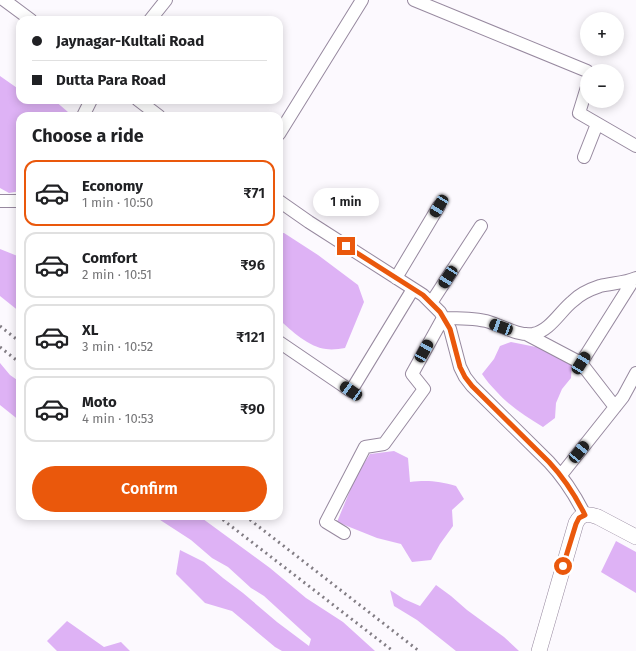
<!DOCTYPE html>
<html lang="en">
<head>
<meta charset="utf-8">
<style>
	body { margin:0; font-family:"Fira Sans",sans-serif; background:#f6f6f6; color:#202124; height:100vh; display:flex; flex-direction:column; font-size:15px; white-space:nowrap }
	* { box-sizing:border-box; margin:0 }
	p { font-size:13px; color:#757577 }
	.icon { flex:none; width:22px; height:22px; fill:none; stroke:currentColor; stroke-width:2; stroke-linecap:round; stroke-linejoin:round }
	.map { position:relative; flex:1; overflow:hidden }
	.side { position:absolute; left:16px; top:112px; width:267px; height:408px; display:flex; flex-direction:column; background:#fff; border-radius:12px; box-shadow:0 2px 10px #0003 }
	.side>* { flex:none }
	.banner { position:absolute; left:16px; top:16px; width:267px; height:88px; border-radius:12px; box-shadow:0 2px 10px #0003; display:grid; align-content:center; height:88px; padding:0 16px; background:#fff }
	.controls { position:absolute; left:580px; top:12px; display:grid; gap:8px }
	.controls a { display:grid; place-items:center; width:44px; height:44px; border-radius:50%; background:#fff; box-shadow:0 2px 10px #0003; font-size:20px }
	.end { position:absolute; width:18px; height:18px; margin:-9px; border:5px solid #ea580c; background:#fff; box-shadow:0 0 0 2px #fff }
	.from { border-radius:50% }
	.bubble { position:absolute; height:28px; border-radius:14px; background:#fff; box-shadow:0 2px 10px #0003; font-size:13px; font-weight:600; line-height:28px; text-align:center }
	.car { position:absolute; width:12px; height:24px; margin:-12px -6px; border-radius:5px; box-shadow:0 0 3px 1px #0007; background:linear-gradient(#222 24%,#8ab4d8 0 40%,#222 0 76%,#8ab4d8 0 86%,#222 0) }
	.banner b { display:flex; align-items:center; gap:14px; height:38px; font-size:15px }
	.banner b+b { border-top:1px solid #e0e0e0 }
	.banner i { width:10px; height:10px; background:#202124 }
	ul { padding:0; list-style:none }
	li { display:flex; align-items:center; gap:12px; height:66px; margin:0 8px 6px; padding:0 8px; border:2px solid #e0e0e0; border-radius:12px }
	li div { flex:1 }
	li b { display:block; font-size:15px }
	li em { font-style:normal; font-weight:600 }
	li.current { border-color:#ea580c }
	li>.icon { width:36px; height:36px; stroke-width:1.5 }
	h2 { padding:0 16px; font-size:18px; line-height:48px }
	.button { display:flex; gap:8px; margin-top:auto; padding:8px 16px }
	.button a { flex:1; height:46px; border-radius:24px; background:#ea580c; color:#fff; font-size:16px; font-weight:600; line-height:46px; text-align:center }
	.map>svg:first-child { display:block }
	.water { fill:#deb2f5 }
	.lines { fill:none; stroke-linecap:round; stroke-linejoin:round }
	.minor-casing { stroke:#97899f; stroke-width:14 }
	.major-casing { stroke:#97899f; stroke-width:16 }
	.minor { stroke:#fff; stroke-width:12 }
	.major { stroke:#fff; stroke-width:15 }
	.rail { stroke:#827d84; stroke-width:3; stroke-dasharray:2 4; stroke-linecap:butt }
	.route { stroke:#ea580c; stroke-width:5 }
</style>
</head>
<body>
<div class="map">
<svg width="636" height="651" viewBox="0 0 636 651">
	<rect width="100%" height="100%" fill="#fcf9fe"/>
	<path class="water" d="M 0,76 L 20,90 L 20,100 L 54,100 L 68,112 L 68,116 L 20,116 L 20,191 L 9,193 L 0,188 Z
		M 279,233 L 284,233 L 318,255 L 358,285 L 364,302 L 345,348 C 339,349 332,350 326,349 C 309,347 291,331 279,319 Z
		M 0,249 L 20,257 L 20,312 L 0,296 Z
		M 511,342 L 546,349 L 572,363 L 571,378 L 562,389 L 556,403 L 555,418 L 543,427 C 527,417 509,406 496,391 C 491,386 486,380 482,374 L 494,359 L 500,346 Z
		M 0,363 L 10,375 L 20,382 L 20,421 L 0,405 Z
		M 394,451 L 408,458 L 410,482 C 427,480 439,481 456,486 L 464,499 L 452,510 L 453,526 L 440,544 L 431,560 L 412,562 L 401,544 L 377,538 L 337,522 L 356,476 L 370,454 Z
		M 154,516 L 199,516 L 270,568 L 306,598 L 343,622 L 375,651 L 282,651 L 275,647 L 232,611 L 205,603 L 176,574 L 180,550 L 204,562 L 223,578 L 243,593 L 277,622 L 309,646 L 311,639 L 264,596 L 251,588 L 228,567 L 212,558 L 191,540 Z
		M 616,541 L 636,552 L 636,593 L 601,572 Z
		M 436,585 L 451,596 L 467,610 L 504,637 L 519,651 L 456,651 L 417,620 L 394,606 L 390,590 L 404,599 L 420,606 Z
		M 67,621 L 104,647 L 121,642 L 130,651 L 57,651 L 47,641 Z"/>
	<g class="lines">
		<defs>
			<path id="minor" d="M 4,0 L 31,20
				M 414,0 L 587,71
				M 150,20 L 166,0
				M 587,87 L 579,113 L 636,146
				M 138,100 L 159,116
				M 83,116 L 91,100
				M 279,134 L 362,0
				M 584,157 L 597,124
				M 0,201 L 20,201
				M 279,201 L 309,222 L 423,295 L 440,312 L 450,329 L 460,367 L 465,377 L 472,386 L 549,462 C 564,478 575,495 585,515
				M 396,278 L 439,206
				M 431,303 L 481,226
				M 526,334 L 581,363 L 615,407
				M 279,342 L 351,391 L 413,289
				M 581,363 L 634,279
				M 561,475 L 623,397 L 636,373
				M 344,533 L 326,522 L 365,447 L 384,444 L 424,389 L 412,374 L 443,318 C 458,318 472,318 486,321 C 501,325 517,336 533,334 C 550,331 561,310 573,301 C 580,294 591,289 600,286 C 612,283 625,283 636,278"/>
			<path id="major" d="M 539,651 L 576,523 C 581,513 588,513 598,517 L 636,537"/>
		</defs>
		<use href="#minor" class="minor-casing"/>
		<use href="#major" class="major-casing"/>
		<use href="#minor" class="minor"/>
		<use href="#major" class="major"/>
		<path class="rail" d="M 0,326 L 20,342
			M 0,347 L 20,363
			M 218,516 L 393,651
			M 245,516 L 419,651"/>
	</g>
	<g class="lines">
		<path class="route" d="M 346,246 L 423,295 L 440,312 L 450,329 L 460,367 L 465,377 L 472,386 L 549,462 C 564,478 575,495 585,515 L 579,518 L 576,524 L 563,566"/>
	</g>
</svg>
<div class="controls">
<a>+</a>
<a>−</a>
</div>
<i class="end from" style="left:563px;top:566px"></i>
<i class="end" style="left:346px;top:246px"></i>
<div class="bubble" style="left:313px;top:188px;width:66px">1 min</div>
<i class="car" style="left:439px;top:206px;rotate:211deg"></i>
<i class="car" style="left:448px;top:277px;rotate:213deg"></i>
<i class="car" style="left:501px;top:327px;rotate:290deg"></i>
<i class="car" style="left:424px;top:351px;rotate:29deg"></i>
<i class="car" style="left:581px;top:363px;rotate:32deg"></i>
<i class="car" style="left:351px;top:391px;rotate:305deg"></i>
<i class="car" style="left:579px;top:452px;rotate:39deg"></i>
<div class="banner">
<b><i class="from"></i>Jaynagar-Kultali Road</b>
<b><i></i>Dutta Para Road</b>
</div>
<section class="side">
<h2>Choose a ride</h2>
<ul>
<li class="current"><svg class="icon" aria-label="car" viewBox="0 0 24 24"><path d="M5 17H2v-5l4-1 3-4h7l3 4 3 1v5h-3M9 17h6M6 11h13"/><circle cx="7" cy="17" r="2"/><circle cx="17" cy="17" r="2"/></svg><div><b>Economy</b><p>1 min · 10:50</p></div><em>₹71</em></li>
<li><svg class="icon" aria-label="car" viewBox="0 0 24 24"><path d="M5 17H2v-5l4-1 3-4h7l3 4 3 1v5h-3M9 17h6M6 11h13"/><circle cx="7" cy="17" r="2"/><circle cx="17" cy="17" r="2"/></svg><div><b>Comfort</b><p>2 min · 10:51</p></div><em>₹96</em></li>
<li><svg class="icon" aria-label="car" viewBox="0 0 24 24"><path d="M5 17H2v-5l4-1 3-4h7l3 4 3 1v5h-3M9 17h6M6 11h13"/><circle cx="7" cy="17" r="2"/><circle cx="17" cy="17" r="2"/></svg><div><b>XL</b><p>3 min · 10:52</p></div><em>₹121</em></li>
<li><svg class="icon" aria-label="car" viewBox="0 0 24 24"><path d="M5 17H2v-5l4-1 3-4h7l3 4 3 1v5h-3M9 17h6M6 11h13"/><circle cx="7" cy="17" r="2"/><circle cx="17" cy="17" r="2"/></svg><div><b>Moto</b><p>4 min · 10:53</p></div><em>₹90</em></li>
</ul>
<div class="button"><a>Confirm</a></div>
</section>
</div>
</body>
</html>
